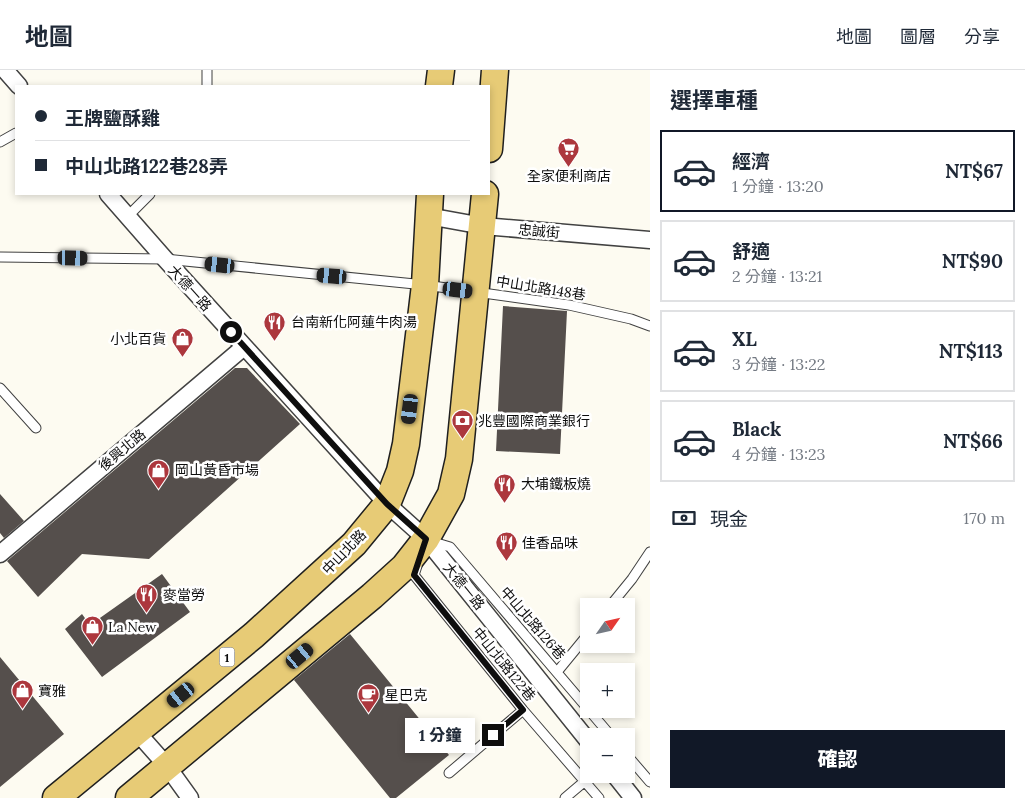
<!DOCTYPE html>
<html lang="zh-TW">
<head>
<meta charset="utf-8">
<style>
	body { margin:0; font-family:Lora,"Noto Sans TC",serif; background:#f6f6f7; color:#1f2937; height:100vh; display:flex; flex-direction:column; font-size:19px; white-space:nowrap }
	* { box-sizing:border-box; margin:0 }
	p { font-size:16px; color:#747a83 }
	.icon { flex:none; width:28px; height:28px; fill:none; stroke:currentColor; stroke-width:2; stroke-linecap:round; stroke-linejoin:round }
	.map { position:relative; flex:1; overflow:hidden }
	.panel { display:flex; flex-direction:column; background:#fff; width:375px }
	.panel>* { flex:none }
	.banner { position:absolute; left:15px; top:15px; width:475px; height:110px; border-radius:0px; box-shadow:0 2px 8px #0003; display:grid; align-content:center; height:110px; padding:0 20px; background:#fff }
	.needle { width:32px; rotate:56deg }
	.buttons { position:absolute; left:580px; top:528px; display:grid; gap:10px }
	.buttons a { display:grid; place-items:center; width:55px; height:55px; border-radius:0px; background:#fff; box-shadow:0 2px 8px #0003; font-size:25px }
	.end { position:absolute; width:22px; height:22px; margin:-11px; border:6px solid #0e0e0e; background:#fff; box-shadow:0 0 0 2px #fff }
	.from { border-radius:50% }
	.bubble { position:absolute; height:35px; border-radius:0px; background:#fff; box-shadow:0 2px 8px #0003; font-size:16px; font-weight:800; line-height:35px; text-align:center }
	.car { position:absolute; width:15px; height:30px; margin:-15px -8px; border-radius:6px; box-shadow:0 0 4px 1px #0007; background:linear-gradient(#222 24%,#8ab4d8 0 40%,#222 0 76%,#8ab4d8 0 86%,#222 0) }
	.banner b { display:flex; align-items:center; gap:18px; height:48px; font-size:19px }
	.banner b+b { border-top:1px solid #e0e1e3 }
	.banner i { width:12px; height:12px; background:#1f2937 }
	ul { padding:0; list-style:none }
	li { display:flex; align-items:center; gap:15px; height:82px; margin:0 10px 8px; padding:0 10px; border:2px solid #e0e1e3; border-radius:0px }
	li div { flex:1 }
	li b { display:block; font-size:19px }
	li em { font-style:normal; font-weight:800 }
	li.active { border-color:#111827 }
	li>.icon { width:45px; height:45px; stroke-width:1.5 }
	h2 { padding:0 20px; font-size:22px; line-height:60px }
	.pay { display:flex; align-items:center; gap:12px; height:55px; padding:0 20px; font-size:19px }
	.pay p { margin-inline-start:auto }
	.button { display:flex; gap:10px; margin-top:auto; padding:10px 20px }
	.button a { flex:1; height:58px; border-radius:0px; background:#111827; color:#fff; font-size:20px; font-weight:800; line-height:58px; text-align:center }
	header { display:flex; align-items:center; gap:30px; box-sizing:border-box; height:70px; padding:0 25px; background:#fff; border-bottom:1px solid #e0e1e3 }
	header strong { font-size:24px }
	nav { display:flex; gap:28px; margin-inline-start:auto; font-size:18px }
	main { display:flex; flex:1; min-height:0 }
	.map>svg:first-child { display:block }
	.building { fill:#554f4c }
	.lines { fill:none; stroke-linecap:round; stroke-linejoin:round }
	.lane-casing { stroke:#414141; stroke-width:11 }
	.street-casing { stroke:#414141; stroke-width:19 }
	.primary-casing { stroke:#1f1f1f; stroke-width:29 }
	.lane { stroke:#fff; stroke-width:9 }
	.street { stroke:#fff; stroke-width:16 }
	.primary { stroke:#e7cb76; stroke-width:26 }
	.route { stroke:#0e0e0e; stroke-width:6 }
	.labels { text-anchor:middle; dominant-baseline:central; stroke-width:5; stroke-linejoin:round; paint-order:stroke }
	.shield { fill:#fff; stroke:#565656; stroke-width:1 }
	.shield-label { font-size:12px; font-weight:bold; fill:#0e0e0e }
	.poi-label { font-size:14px; fill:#0e0e0e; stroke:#fff; text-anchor:start }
	.street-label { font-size:14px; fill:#0e0e0e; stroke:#fff }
</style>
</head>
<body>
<header>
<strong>地圖</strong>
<nav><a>地圖</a><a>圖層</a><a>分享</a></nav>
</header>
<main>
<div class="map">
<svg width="650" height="728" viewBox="0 0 650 728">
	<rect width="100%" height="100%" fill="#fdfbf1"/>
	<path class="building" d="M 503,236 L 567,241 L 560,384 L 496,381 Z
		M 235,298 L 247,298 L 300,354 L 149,489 L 82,484 L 38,527 L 7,491 Z
		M 0,424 L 24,451 L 4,468 L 0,463 Z
		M 162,504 L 190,542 L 102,607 L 65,559 L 82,544 L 90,555 Z
		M 350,564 L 449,685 L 396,728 L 390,728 L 294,610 Z
		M 0,587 L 64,664 L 0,717 Z"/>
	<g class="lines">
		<defs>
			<path id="lane" d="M 207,16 L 207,0
				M 0,72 L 16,63
				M 127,147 L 150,124
				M 0,187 L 165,189 L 425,215 L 569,235 L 631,249 L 650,256
				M 0,318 L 36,358
				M 430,471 L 450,477 L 611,666
				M 417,496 L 414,505 L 523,640 L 599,728
				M 610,536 L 632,509 L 650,482
				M 557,602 L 589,563
				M 626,684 L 650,712
				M 449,703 L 523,640
				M 565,728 L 585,711"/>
			<path id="street" d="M 5,0 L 19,16
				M 108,124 L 165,189 L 387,434 L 426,469 L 589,672
				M 428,146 L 483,156 L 650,170
				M 0,484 L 244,277
				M 136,661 L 167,696 L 190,728
				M 614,704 L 633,728"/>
			<path id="primary" d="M 439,16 L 441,0
				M 489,79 L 495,0
				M 56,728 L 254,565 L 354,474 L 387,434 L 400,401 L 406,374 L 425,215 L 430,124
				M 129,728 L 372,526 L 404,497 L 426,469 L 451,424 L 459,389 L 485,124"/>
		</defs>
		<use href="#lane" class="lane-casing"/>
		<use href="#street" class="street-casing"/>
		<use href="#primary" class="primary-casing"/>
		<use href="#lane" class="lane"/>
		<use href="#street" class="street"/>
		<use href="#primary" class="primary"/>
	</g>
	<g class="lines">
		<path class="route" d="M 231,262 L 387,434 L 426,469 L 414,505 L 523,640 L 493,665"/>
	</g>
	<defs>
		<symbol id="supermarket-pin" viewBox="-11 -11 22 30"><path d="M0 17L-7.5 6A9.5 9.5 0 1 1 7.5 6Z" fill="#ac373d" stroke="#fff"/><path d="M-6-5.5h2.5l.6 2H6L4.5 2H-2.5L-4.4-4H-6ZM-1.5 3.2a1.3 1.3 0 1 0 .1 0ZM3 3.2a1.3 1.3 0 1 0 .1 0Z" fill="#fff"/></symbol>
		<symbol id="restaurant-pin" viewBox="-11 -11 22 30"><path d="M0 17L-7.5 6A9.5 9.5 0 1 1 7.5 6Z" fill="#ac373d" stroke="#fff"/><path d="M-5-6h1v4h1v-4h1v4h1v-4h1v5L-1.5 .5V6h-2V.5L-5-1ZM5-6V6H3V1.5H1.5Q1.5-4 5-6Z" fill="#fff"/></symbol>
		<symbol id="shop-pin" viewBox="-11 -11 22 30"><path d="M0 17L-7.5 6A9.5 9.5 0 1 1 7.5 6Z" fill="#ac373d" stroke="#fff"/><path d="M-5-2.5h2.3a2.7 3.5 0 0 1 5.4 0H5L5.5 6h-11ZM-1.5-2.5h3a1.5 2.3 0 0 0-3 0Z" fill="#fff"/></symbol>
		<symbol id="bank-pin" viewBox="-11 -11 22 30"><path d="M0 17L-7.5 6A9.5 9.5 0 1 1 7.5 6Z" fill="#ac373d" stroke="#fff"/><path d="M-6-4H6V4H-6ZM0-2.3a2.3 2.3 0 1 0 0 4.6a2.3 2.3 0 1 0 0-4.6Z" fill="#fff"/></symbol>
		<symbol id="cafe-pin" viewBox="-11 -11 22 30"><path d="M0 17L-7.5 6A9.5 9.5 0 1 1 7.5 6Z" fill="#ac373d" stroke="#fff"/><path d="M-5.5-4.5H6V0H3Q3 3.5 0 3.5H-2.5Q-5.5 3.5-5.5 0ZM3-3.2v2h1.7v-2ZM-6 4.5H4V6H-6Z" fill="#fff"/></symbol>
	</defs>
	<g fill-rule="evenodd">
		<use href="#supermarket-pin" x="556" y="66" width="25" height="34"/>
		<use href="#restaurant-pin" x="262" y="240" width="25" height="34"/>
		<use href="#shop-pin" x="170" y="256" width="25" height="34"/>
		<use href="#bank-pin" x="450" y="338" width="25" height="34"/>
		<use href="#shop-pin" x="146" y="388" width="25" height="34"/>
		<use href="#restaurant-pin" x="492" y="402" width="25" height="34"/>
		<use href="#restaurant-pin" x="494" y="460" width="25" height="34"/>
		<use href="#restaurant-pin" x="134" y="512" width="25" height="34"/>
		<use href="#shop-pin" x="80" y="544" width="25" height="34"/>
		<use href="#shop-pin" x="10" y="608" width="25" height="34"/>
		<use href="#cafe-pin" x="356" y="612" width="25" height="34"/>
	</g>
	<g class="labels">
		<rect class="shield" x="219.5" y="577.5" width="15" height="19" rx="4"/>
		<g class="shield-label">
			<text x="227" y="587">1</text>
		</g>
		<g class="poi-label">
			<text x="569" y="106" text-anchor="middle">全家便利商店</text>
			<text x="291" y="252">台南新化阿蓮牛肉湯</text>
			<text x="166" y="269" text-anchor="end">小北百貨</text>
			<text x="478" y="351">兆豐國際商業銀行</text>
			<text x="175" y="400">岡山黃昏市場</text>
			<text x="521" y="414">大埔鐵板燒</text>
			<text x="522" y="473">佳香品味</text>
			<text x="163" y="525">麥當勞</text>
			<text x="108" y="557">La New</text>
			<text x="38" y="621">寶雅</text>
			<text x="385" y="625">星巴克</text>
		</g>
		<g class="street-label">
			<text transform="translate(539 161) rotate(5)">忠誠街</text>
			<text transform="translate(190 218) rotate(48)">大德一路</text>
			<text transform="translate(541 218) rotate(9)">中山北路148巷</text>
			<text transform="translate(122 380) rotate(-40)">後興北路</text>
			<text transform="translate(344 482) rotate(-46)">中山北路</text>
			<text transform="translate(464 516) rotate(51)">大德一路</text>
			<text transform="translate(533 553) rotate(49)">中山北路126巷</text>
			<text transform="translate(504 594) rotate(51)">中山北路122巷</text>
		</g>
	</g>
</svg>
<div class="buttons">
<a><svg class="needle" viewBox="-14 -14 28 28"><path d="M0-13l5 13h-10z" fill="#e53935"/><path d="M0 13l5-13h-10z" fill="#747a83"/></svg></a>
<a>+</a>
<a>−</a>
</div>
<i class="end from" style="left:231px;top:262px"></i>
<i class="end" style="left:493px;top:665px"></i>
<div class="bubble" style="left:405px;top:648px;width:70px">1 分鐘</div>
<i class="car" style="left:73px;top:188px;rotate:91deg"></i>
<i class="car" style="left:220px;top:195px;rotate:276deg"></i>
<i class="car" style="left:332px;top:206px;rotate:275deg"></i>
<i class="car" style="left:458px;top:220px;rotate:97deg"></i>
<i class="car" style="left:410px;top:339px;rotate:187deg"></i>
<i class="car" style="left:300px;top:586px;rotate:50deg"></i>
<i class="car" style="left:181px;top:625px;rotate:231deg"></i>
<div class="banner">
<b><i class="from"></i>王牌鹽酥雞</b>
<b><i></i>中山北路122巷28弄</b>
</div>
</div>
<section class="panel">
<h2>選擇車種</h2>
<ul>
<li class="active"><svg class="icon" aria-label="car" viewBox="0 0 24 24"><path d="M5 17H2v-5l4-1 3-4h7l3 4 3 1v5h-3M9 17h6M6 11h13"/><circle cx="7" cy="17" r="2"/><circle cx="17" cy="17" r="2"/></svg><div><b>經濟</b><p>1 分鐘 · 13:20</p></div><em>NT$67</em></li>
<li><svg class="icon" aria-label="car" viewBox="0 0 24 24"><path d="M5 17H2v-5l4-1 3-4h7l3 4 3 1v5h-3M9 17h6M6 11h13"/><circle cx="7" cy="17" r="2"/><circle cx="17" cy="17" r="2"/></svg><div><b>舒適</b><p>2 分鐘 · 13:21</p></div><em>NT$90</em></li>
<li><svg class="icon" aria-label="car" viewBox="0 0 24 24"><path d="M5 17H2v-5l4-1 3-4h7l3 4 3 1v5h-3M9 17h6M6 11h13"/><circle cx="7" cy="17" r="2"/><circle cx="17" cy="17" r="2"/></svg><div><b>XL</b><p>3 分鐘 · 13:22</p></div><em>NT$113</em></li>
<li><svg class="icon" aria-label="car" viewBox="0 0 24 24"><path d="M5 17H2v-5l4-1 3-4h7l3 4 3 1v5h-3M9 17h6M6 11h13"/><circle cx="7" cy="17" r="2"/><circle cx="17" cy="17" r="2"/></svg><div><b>Black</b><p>4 分鐘 · 13:23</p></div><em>NT$66</em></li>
</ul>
<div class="pay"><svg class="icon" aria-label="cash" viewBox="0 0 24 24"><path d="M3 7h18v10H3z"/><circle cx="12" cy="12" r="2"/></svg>現金<p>170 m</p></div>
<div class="button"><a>確認</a></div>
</section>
</main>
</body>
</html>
